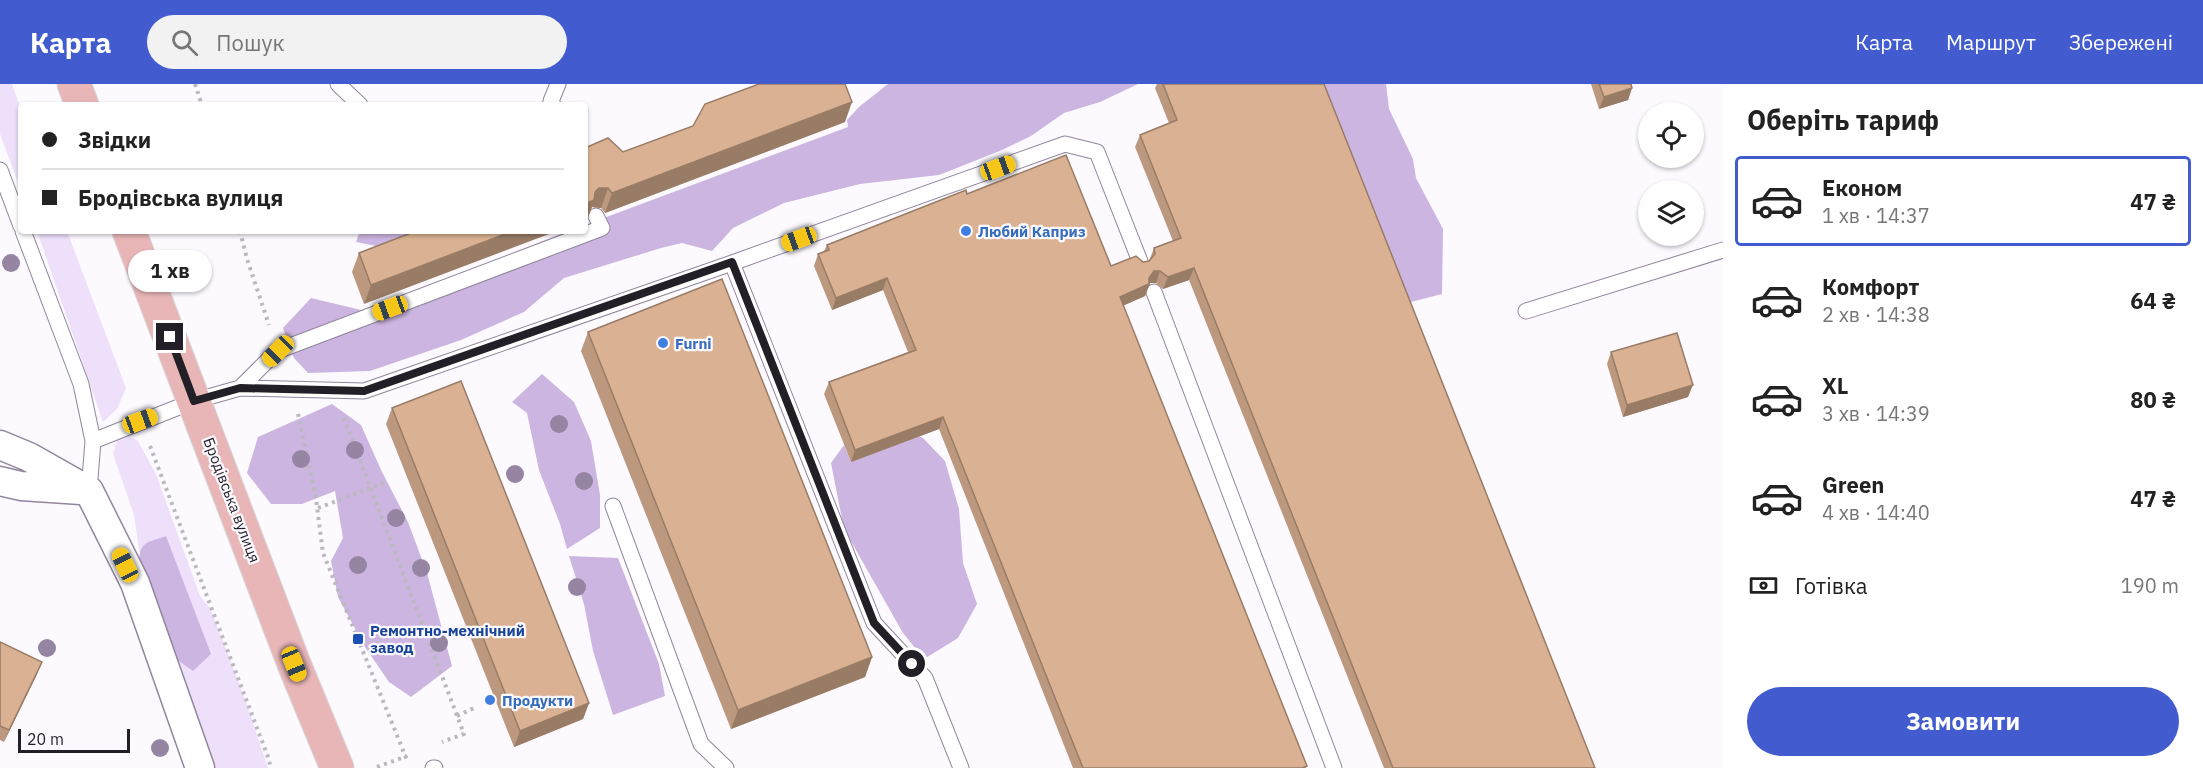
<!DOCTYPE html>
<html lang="uk">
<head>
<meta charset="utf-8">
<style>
	body { margin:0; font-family:"IBM Plex Sans",sans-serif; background:#f2f2f2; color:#222; height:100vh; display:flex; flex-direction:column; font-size:22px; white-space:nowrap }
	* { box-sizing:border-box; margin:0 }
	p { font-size:20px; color:#767676 }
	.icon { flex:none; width:33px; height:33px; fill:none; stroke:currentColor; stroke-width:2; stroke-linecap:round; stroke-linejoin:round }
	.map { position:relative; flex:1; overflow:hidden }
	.side { display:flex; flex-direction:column; background:#fff; width:480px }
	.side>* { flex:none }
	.top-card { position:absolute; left:18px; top:18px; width:570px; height:132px; border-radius:6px; box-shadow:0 2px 4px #0004; display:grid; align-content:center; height:132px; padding:0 24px; background:#fff }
	.buttons { position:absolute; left:1638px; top:18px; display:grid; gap:12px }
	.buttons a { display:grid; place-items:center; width:66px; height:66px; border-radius:50%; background:#fff; box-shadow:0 2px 4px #0004; font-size:30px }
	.scale { position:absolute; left:18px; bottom:15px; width:112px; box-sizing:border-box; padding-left:6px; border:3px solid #231f27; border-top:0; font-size:16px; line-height:21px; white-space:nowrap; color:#231f27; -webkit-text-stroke:4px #fcfaff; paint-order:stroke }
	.end { position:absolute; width:27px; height:27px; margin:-14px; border:8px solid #231f27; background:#fff; box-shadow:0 0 0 3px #fff }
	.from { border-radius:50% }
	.bubble { position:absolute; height:42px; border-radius:21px; background:#fff; box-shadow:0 2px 4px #0004; font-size:20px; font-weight:800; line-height:42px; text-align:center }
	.car { position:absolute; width:18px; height:36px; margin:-18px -9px; border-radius:8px; box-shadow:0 0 4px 2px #0007; background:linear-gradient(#f5c518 24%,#345 0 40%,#f5c518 0 76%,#345 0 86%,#f5c518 0) }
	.top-card b { display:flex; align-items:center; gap:21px; height:57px; font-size:22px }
	.top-card b+b { border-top:2px solid #e0e0e0 }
	.top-card i { width:15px; height:15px; background:#222 }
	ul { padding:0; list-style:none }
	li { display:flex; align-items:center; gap:18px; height:90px; margin:0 12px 9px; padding:0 12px; border:3px solid transparent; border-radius:6px }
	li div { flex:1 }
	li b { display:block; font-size:22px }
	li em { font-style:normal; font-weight:800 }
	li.current { border-color:#425cd0 }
	li>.icon { width:54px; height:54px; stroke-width:1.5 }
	h2 { padding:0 24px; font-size:27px; line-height:72px }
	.pay { display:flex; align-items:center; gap:15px; height:66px; padding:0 24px; font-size:22px }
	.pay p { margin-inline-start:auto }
	.primary-button { display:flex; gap:12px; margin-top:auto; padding:12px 24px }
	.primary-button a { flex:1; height:69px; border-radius:36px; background:#425cd0; color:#fff; font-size:24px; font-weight:800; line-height:69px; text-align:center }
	header { display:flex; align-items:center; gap:36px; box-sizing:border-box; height:84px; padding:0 30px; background:#425cd0; color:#fff }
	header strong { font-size:28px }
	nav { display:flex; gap:33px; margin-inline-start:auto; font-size:21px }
	.search { width:420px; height:54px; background:#f2f2f2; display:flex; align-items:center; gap:15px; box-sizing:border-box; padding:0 21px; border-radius:33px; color:#767676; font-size:22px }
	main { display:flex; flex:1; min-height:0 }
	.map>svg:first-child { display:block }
	.green { fill:#eee0fb }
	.forest { fill:#ccb5e0 }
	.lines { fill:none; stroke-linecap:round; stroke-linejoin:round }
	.service-casing { stroke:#91869b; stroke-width:17 }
	.minor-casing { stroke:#91869b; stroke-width:31 }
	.primary-casing { stroke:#d7d7d8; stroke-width:35 }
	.path { stroke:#bbb8be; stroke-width:4; stroke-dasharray:3 4.5; stroke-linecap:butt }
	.service { stroke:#fff; stroke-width:15 }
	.minor { stroke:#fff; stroke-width:28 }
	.primary { stroke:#e9b6b8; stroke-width:33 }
	.tree { fill:#9684a3 }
	.wall { fill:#bb987e }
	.shaded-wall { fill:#997c66 }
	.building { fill:#dab192; stroke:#997c66; stroke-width:1.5 }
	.route { stroke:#231f27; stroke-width:8 }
	.shop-dot { fill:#3f7fe0; stroke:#fcfaff; stroke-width:2 }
	.transit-dot { fill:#1a4fb4; stroke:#fcfaff; stroke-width:2 }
	.labels { text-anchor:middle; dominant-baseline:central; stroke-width:4.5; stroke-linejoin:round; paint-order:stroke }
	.shop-label { font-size:15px; font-weight:bold; fill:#366cbe; stroke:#fcfaff; text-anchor:start }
	.street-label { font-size:15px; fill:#231f27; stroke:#fcfaff }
	.transit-label { font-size:15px; font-weight:bold; fill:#164399; stroke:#fcfaff; text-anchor:start }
</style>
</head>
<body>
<header>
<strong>Карта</strong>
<div class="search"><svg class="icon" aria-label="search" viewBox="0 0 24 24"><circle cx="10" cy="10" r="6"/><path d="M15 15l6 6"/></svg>Пошук</div>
<nav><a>Карта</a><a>Маршрут</a><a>Збережені</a></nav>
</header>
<main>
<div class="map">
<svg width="1723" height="684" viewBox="0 0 1723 684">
	<rect width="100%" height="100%" fill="#fcfaff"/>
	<path class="green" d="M 0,0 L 12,0 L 21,25 L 21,106 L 0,50 Z
		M 37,147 L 67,147 L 126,304 L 117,325 L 103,338 Z
		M 128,351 L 138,357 L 156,390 L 200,512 L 210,524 L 245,615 L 268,684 L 216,684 L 148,499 L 139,465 L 134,431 L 113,370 L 117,356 Z"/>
	<path class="forest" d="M 888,0 L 1138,0 L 1100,18 L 1064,29 L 1031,52 L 1002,66 L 939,91 L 860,100 L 784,119 L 733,144 L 712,167 L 682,159 L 661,164 L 564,194 L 524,228 L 461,256 L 370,287 L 308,289 L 294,274 L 283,244 L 311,214 L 361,226 L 422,205 L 568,147 L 585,147 L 585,141 L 848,43 L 847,36 L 859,23 Z
		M 1314,0 L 1386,0 L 1389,25 L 1413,75 L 1416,94 L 1443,145 L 1442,210 L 1403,220 Z
		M 360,147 L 441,147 L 396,166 L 356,158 Z
		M 542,290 L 574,318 L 591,357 L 600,411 L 600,444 L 567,465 L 560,440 L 539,386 L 527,329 L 512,318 Z
		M 332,320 L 361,341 L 382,388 L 408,438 L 427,489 L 452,582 L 411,613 L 389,598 L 365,563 L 338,513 L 331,477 L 343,454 L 335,407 L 302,420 L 271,420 L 247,389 L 258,353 Z
		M 899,343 L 923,354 L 945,377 L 959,425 L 963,479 L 977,520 L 958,554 L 924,575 L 903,549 L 844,445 L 831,379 L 844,361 L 851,378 Z
		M 166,452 L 211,570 L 193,587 L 173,573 L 139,480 C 139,457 147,459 166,452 Z
		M 569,472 L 618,474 L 659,580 L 665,612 L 613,631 L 593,567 L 584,520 Z"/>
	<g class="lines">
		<defs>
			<path id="service" d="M 338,0 L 360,21
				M 553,21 L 551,17 L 558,0
				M 0,86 L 21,142
				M 23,147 L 81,300 L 93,357 L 89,407
				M 732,179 L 1065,60 L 1097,68 L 1141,180
				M 1154,208 L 1334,684
				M 1526,227 L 1723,166
				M 240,304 L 277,267 L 602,144 L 596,132
				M 93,357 L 194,317 L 240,304 L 364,307 L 732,179 L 874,539 L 925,594 L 961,684
				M 613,422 L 701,660 L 726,684
				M 433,684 L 435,684"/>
			<path id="minor" d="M 0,361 L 29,373 L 89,407
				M 0,397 L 21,402 L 81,406
				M 89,407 L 135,499 L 200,684"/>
			<path id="primary" d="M 74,0 L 82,21
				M 129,147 L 294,580 L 337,684"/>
		</defs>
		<use href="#service" class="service-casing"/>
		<use href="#minor" class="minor-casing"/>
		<use href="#primary" class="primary-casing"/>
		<path class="path" d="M 195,0 L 202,21
			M 240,147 L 247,175 L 269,241
			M 298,330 L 316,415 L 323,469 L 407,676
			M 344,334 L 464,650 L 442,658
			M 150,362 L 268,673 L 271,684
			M 318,424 L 386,398
			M 457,632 L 474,624
			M 377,683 L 407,672"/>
		<use href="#service" class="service"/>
		<use href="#minor" class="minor"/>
		<use href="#primary" class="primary"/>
	</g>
	<g class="tree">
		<circle cx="11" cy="179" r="9"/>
		<circle cx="559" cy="340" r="9"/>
		<circle cx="355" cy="366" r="9"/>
		<circle cx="301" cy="375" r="9"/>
		<circle cx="515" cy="390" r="9"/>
		<circle cx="584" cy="397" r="9"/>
		<circle cx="396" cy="434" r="9"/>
		<circle cx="358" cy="481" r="9"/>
		<circle cx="421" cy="484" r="9"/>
		<circle cx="577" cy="503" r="9"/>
		<circle cx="439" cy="559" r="9"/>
		<circle cx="47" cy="564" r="9"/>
		<circle cx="160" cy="664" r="9"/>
	</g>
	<path class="wall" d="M 1157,0 L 1324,0 L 1595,684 L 1384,684 L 1189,196 L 1163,205 L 1156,199 L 1150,199 L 1145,212 L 1123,221 L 1306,684 L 1073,684 L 939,345 L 851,378 L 824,310 L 829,298 L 908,268 L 883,206 L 832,226 L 814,182 L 818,170 L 824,167 L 827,161 L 967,110 L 1111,182 L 1149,177 L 1154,164 L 1173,157 L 1135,63 L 1140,51 L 1169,39 L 1155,4 Z
		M 1591,0 L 1631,0 L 1632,4 L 1628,16 L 1599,25 Z
		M 845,38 L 605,129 L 601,124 L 592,123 L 587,136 L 585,64 L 623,68 Z
		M 416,147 L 364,220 L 352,188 L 359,169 Z
		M 588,248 L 872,573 L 865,593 L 731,645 L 581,267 Z
		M 1611,268 L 1688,313 L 1623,333 L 1607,280 Z
		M 392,324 L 589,619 L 583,635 L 514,663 L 386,340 Z
		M 0,558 L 37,590 L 4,658 L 0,656 Z"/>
	<path class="shaded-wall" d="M 1632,4 L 1628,16 L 1599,25 L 1604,13 Z
		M 852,18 L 845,38 L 605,129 L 612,109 Z
		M 599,104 L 608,104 L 601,124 L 592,123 L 587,136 L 585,137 L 585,120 Z
		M 513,147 L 557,147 L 364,220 L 371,201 Z
		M 1194,184 L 1189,196 L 1163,205 L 1168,193 Z
		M 1154,187 L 1160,187 L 1156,199 L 1150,199 L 1145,212 L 1116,225 L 1120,213 L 1149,194 Z
		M 887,194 L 883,206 L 832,226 L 836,214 Z
		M 1693,301 L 1688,313 L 1623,333 L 1627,321 Z
		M 943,333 L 939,345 L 851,378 L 855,366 Z
		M 872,573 L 865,593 L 731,645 L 738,626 Z
		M 42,578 L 37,590 L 4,658 L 9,646 Z
		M 589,619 L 583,635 L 514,663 L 520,647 Z"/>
	<path class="building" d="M 759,0 L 845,0 L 852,18 L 612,109 L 608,104 L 599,104 L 595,108 L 594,116 L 585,120 L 585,64 L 608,54 L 623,68 L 693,42 L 705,20 Z
		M 1163,0 L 1324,0 L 1595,684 L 1393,684 L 1194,184 L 1168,193 L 1160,187 L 1154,187 L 1149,194 L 1149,200 L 1120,213 L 1307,682 L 1302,684 L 1083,684 L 943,333 L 855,366 L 829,298 L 916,266 L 887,194 L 836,214 L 818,170 L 829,166 L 827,161 L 966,106 L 967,110 L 1066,71 L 1111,182 L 1136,172 L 1143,178 L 1149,177 L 1155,170 L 1154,164 L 1181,154 L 1140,51 L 1177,36 Z
		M 1599,0 L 1631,0 L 1632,4 L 1604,13 Z
		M 416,147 L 513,147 L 371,201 L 359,169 Z
		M 722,195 L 872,573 L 738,626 L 588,248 Z
		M 1677,249 L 1693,301 L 1627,321 L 1611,268 Z
		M 461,297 L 589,619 L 520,647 L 392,324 Z
		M 0,558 L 42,578 L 9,646 L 0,642 Z"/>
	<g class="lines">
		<path class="route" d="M 170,253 L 194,317 L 240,304 L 364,307 L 732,178 L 874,539 L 912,580"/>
	</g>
	<g class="shop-dot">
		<circle cx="966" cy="147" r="6"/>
		<circle cx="663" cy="259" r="6"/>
		<circle cx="490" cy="616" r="6"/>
	</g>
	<rect class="transit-dot" x="352" y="549" width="12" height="12" rx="3"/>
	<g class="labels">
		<g class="shop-label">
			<text x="978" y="147">Любий Каприз</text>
			<text x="675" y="259">Furni</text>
			<text x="502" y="616">Продукти</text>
		</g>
		<g class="street-label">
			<text transform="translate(232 416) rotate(69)">Бродівська вулиця</text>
		</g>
		<g class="transit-label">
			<text x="370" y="546">Ремонтно-мехнічний<tspan x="370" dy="17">завод</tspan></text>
		</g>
	</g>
</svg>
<div class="buttons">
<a><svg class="icon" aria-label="locate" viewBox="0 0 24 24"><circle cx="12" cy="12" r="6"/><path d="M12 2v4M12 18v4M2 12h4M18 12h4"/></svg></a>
<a><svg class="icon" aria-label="layers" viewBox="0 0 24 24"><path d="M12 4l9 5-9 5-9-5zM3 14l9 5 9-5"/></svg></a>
</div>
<div class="scale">20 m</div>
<i class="end from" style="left:912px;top:580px"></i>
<i class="end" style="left:170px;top:253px"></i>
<div class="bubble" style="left:128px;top:166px;width:84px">1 хв</div>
<i class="car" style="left:998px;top:84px;rotate:70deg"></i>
<i class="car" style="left:799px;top:155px;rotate:250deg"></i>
<i class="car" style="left:390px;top:224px;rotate:250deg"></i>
<i class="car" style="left:278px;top:267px;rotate:225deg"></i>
<i class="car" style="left:140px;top:337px;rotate:70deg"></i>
<i class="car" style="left:125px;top:481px;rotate:334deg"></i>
<i class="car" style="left:294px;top:580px;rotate:158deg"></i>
<div class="top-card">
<b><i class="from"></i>Звідки</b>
<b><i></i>Бродівська вулиця</b>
</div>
</div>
<section class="side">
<h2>Оберіть тариф</h2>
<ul>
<li class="current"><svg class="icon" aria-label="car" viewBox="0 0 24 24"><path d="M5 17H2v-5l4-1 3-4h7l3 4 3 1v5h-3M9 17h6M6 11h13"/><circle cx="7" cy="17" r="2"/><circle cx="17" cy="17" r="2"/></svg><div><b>Економ</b><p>1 хв · 14:37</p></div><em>47 ₴</em></li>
<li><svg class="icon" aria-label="car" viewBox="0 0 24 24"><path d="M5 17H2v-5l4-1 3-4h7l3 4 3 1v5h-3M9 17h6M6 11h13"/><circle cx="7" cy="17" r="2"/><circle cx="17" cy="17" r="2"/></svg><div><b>Комфорт</b><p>2 хв · 14:38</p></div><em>64 ₴</em></li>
<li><svg class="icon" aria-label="car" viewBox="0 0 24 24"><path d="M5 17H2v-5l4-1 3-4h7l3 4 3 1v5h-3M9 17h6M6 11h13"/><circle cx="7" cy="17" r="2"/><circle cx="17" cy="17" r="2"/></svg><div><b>XL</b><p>3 хв · 14:39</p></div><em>80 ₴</em></li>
<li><svg class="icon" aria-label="car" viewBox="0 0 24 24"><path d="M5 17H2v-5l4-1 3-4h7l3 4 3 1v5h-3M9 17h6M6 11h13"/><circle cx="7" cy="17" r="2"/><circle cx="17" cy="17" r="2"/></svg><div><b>Green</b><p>4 хв · 14:40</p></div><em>47 ₴</em></li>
</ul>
<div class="pay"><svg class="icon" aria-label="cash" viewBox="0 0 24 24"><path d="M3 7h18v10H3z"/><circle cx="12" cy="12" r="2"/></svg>Готівка<p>190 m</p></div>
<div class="primary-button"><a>Замовити</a></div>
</section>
</main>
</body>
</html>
